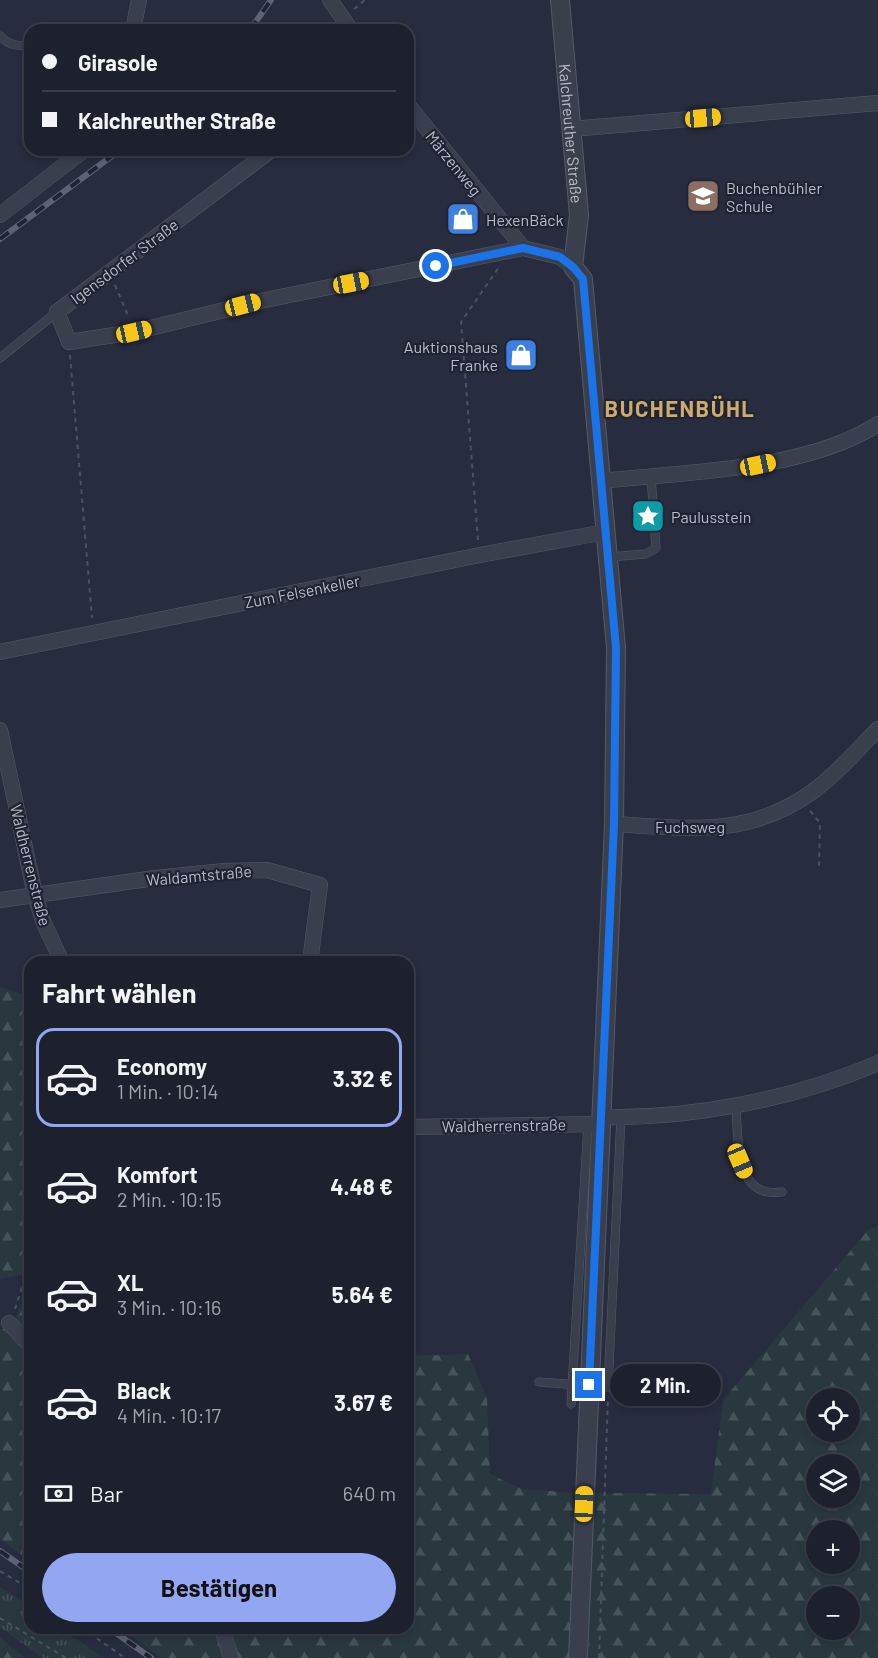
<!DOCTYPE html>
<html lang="de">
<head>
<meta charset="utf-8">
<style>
	body { margin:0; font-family:Barlow,sans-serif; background:#252936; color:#f1f3f6; height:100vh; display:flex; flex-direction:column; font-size:22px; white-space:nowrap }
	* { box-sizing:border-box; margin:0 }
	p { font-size:20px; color:#a0a3aa }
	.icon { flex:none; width:33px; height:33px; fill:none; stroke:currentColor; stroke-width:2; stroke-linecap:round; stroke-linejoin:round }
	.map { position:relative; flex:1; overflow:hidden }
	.details { position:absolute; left:24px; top:956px; width:390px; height:678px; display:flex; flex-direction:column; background:#1d212e; border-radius:18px; box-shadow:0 3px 9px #0003,0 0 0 2px #3b3e4a }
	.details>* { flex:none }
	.banner { position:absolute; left:24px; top:24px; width:390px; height:132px; border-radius:18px; box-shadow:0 3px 9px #0003,0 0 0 2px #3b3e4a; display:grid; align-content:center; height:132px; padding:0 18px; background:#1d212e }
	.buttons { position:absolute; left:806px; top:1388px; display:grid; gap:12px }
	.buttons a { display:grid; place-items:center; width:54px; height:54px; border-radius:50%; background:#1d212e; box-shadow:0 3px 9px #0003,0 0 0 2px #3b3e4a; font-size:30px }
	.end { position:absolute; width:27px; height:27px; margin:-14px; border:8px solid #1a73e8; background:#fff; box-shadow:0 0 0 3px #fff }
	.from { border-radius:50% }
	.bubble { position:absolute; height:42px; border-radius:21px; background:#1d212e; box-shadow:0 3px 9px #0003,0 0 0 2px #3b3e4a; font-size:20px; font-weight:700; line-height:42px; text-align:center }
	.car { position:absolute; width:18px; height:36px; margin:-18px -9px; border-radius:8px; box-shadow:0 0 4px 2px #0007; background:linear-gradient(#f5c518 24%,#345 0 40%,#f5c518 0 76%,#345 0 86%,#f5c518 0) }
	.banner b { display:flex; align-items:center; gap:21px; height:57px; font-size:22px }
	.banner b+b { border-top:2px solid #3b3e4a }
	.banner i { width:15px; height:15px; background:#f1f3f6 }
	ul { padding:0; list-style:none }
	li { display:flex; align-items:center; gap:18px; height:99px; margin:0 12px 9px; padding:0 6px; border:3px solid transparent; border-radius:18px }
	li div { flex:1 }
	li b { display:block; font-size:22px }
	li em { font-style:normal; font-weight:700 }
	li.active { border-color:#93a6f1 }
	li>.icon { width:54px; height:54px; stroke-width:1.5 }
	h2 { padding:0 18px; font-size:27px; line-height:72px }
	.pay { display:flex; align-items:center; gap:15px; height:66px; padding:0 18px; font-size:22px }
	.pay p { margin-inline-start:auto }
	.primary-button { display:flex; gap:12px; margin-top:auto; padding:12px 18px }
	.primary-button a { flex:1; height:69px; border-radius:36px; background:#93a6f1; color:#111; font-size:24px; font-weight:700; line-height:69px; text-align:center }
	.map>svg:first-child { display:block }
	.grass { fill:url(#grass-tufts) }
	.forest { fill:url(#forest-firs); fill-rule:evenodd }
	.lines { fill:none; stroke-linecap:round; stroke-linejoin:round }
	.service-casing { stroke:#555a69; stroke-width:9 }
	.minor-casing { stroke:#555a69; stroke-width:16 }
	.tertiary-casing { stroke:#555a69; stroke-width:20 }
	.path { stroke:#47555c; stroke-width:2; stroke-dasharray:4.5 4.5; stroke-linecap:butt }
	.service { stroke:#3a3f4e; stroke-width:8 }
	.minor { stroke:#3a3f4e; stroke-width:15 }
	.tertiary { stroke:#3a3f4e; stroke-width:18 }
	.rail-casing { stroke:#5d6275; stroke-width:6 }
	.rail { stroke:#1f2433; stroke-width:4; stroke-dasharray:11; stroke-linecap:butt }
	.route { stroke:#1a73e8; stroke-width:8 }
	.labels { text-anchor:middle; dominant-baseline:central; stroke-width:4.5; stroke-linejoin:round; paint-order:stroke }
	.street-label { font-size:16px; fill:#b7bac9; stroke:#1f2433 }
	.poi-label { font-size:16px; fill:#b7bac9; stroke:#1f2433; text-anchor:start }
	.district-label { font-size:22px; font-weight:bold; letter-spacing:1.5px; fill:#ceaa6c; stroke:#1f2433 }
</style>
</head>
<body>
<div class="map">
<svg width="878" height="1658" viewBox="0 0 878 1658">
	<defs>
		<pattern id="grass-tufts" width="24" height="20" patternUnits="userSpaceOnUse" patternTransform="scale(1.5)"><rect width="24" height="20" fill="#29383f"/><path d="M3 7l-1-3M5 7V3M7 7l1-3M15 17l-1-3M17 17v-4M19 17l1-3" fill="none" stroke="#465359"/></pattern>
		<pattern id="forest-firs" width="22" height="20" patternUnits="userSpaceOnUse" patternTransform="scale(1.5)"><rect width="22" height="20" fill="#29383f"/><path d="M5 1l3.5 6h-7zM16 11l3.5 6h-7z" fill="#465359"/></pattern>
	</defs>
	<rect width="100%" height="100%" fill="#272c3e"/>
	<path class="grass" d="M 0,1587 L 30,1606 L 30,1628 L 60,1628 L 104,1658 L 43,1658 L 0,1627 Z"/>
	<path class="forest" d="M 0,987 L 23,994 L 30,1139 L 30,1273 L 0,1279 Z
		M 878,1226 L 878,1658 L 589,1658 L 590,1493 L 711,1494 L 723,1400 L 869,1229 ZM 816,1398 L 849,1398 L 849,1431 L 816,1431 ZM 816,1464 L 849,1464 L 849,1497 L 816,1497 ZM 816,1530 L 849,1530 L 849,1563 L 816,1563 ZM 816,1596 L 849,1596 L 849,1629 L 816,1629 Z
		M 30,1276 L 30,1340 L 14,1324 Z
		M 0,1329 L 8,1329 L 30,1350 L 30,1485 L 28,1492 L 30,1496 L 30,1561 L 0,1539 Z
		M 468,1354 L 487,1398 L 490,1474 L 522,1489 L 578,1493 L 571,1658 L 237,1658 L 228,1628 L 408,1628 L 408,1356 Z
		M 122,1628 L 215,1628 L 225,1658 L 161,1658 Z
		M 0,1637 L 25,1658 L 0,1658 Z"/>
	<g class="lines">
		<defs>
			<path id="service" d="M 0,36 C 8,45 18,47 30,45
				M 0,358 L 57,312
				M 609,557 L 646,554 L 656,548 L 651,476
				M 736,1105 C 738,1130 734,1187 768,1192 C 772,1193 778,1192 782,1192
				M 539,1382 L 662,1391
				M 608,1387 L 621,1117
				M 571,1404 L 588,1124"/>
			<path id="minor" d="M 330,0 L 351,30
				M 133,30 L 139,0
				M 408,105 L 523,248
				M 571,129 L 878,103
				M 271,150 L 57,312 L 69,342 L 134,332 L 265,300 L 523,248 L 560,257 L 573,267
				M 0,215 L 84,150
				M 600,481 C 685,472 805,471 878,424
				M 0,652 L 480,555 L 605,532
				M 0,730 L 35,895 L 43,921 L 62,962
				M 614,824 C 687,828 748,838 812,792 C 836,775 857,750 878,729
				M 0,900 L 155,878 L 224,871 L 267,870 L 320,885 L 310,962
				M 601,1117 C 691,1119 795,1099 878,1063
				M 408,1127 L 600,1124
				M 9,1323 L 30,1345
				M 222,1628 L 231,1658"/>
			<g id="tertiary">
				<path id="s1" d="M 560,0 L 579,215 L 573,267 L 583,279 L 616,648 L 614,824 L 578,1658"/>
			</g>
		</defs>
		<use href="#service" class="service-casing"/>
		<use href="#minor" class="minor-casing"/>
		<use href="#tertiary" class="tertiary-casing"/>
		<path class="path" d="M 354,9 L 365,0
			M 115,285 L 129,318
			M 70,355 L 92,618
			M 478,540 L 461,322 L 499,267
			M 810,811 L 820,823 L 819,867
			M 15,1309 L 30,1262
			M 0,1571 L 30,1589
			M 0,1618 L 66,1658
			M 82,1628 L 125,1658
			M 599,1658 L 608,1397"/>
		<use href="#service" class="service"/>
		<use href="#minor" class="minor"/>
		<use href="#tertiary" class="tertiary"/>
		<defs>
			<path id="rail" d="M 250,30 L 271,0
				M 0,239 L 120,150
				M 0,1551 L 30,1572
				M 109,1628 L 151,1658"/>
		</defs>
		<use href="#rail" class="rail-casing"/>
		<use href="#rail" class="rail"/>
	</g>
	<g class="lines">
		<path class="route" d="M 436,266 L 523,248 L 560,257 L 573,267 L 583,279 L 616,648 L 614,824 L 589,1385"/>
	</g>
	<defs>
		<symbol id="school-square" viewBox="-11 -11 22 22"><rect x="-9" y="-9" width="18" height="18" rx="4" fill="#8d6e63" stroke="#1f2433"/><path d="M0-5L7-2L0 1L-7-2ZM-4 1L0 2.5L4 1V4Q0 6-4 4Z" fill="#fff"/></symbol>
		<symbol id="shop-square" viewBox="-11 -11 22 22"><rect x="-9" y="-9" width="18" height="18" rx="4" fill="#3f7fe0" stroke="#1f2433"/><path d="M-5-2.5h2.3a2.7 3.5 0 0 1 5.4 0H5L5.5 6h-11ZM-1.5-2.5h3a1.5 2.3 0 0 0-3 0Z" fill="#fff"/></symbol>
		<symbol id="sight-square" viewBox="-11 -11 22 22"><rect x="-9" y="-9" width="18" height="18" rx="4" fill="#0f9aa8" stroke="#1f2433"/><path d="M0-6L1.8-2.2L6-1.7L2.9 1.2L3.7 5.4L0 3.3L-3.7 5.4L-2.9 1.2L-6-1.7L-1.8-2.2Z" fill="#fff"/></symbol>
	</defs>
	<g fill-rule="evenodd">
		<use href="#school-square" x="684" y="177" width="38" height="38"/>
		<use href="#shop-square" x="444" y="200" width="38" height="38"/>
		<use href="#shop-square" x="502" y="336" width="38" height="38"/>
		<use href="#sight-square" x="629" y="497" width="38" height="38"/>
	</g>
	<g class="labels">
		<g class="street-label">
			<text stroke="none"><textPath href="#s1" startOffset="134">Kalchreuther Straße</textPath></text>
			<text transform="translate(454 163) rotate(51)">Märzenweg</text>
			<text transform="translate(124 261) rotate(-37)">Igensdorfer Straße</text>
			<text transform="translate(302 591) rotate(-11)">Zum Felsenkeller</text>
			<text x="690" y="826">Fuchsweg</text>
			<text transform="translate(31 865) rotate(76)">Waldherrenstraße</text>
			<text transform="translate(199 875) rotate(-5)">Waldamtstraße</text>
			<text transform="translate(504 1125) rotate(-1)">Waldherrenstraße</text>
		</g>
		<g class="poi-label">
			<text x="726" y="187">Buchenbühler<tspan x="726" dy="18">Schule</tspan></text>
			<text x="486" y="219">HexenBäck</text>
			<text x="498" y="346" text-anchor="end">Auktionshaus<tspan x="498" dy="18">Franke</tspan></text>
			<text x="671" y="516">Paulusstein</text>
		</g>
		<g class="district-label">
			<text x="680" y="408">BUCHENBÜHL</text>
		</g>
	</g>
</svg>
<div class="buttons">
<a><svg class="icon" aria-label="locate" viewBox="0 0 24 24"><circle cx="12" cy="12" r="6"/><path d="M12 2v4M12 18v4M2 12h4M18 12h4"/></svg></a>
<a><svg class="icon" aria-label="layers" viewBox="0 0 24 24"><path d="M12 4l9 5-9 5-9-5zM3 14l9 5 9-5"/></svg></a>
<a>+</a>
<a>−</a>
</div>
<i class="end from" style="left:436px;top:266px"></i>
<i class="end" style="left:589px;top:1385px"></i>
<div class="bubble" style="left:610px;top:1364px;width:111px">2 Min.</div>
<i class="car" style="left:703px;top:118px;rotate:85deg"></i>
<i class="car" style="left:351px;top:283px;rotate:79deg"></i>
<i class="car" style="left:243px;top:305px;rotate:76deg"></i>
<i class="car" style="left:134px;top:332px;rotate:77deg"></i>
<i class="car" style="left:758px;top:465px;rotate:78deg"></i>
<i class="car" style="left:740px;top:1161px;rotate:157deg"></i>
<i class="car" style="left:584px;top:1504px;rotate:2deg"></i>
<div class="banner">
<b><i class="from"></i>Girasole</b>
<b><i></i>Kalchreuther Straße</b>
</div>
<section class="details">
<h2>Fahrt wählen</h2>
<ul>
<li class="active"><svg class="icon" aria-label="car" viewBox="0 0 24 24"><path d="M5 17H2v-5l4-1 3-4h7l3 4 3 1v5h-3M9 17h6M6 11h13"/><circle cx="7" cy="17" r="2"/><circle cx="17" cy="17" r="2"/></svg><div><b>Economy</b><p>1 Min. · 10:14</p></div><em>3.32 €</em></li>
<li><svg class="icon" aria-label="car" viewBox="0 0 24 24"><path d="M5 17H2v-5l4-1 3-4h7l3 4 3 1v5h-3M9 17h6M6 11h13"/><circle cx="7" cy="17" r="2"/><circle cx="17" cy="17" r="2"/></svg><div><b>Komfort</b><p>2 Min. · 10:15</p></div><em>4.48 €</em></li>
<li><svg class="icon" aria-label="car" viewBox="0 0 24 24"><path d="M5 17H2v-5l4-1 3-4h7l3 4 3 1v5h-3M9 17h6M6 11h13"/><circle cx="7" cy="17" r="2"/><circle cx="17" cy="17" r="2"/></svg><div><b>XL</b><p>3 Min. · 10:16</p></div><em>5.64 €</em></li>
<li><svg class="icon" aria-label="car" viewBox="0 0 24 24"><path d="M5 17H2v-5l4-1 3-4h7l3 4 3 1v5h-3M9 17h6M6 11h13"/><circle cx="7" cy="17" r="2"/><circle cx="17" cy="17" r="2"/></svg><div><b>Black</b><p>4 Min. · 10:17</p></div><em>3.67 €</em></li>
</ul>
<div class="pay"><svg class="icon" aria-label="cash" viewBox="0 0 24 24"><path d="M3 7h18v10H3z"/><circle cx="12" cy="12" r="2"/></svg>Bar<p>640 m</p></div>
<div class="primary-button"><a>Bestätigen</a></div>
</section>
</div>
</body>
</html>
